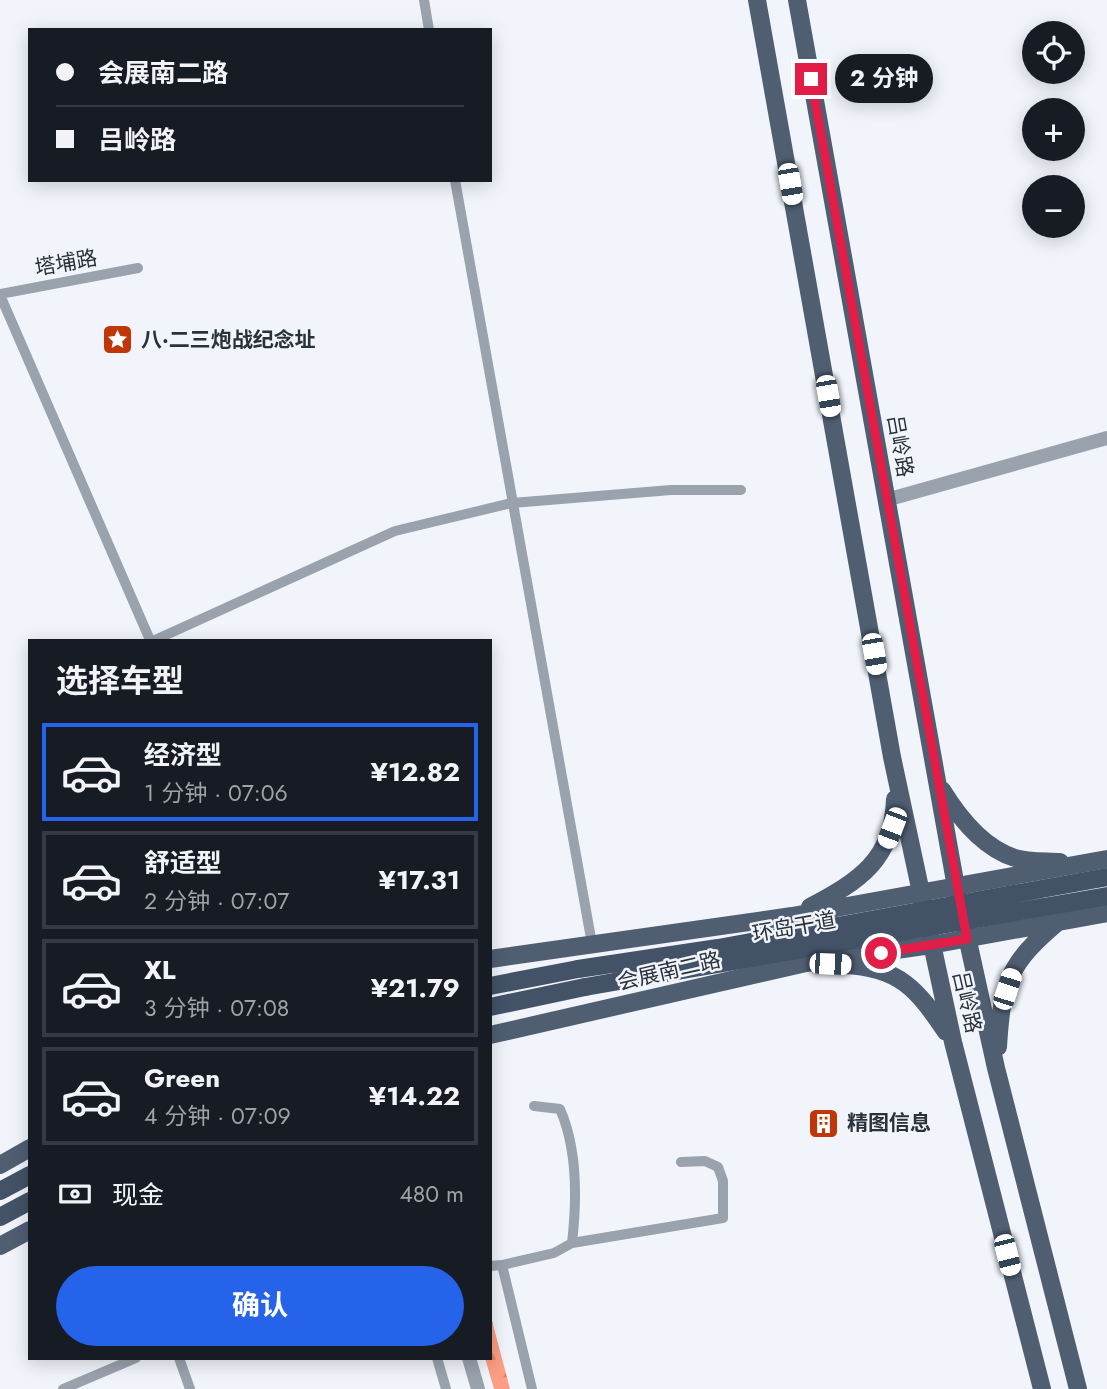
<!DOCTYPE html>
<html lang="zh">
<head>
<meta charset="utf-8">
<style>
	body { margin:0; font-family:Jost,"Noto Sans SC",sans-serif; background:#20242c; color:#f1f3f6; height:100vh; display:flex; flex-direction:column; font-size:26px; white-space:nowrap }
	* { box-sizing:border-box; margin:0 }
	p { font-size:23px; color:#9ea1a6 }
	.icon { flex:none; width:38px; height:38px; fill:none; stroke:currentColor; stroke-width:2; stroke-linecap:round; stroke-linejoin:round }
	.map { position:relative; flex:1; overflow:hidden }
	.details { position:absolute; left:28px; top:639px; width:464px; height:721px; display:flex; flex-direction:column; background:#171b24; border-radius:0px; box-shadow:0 4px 18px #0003 }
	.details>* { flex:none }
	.top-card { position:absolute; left:28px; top:28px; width:464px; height:154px; border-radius:0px; box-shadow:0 4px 18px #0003; display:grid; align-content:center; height:154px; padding:0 28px; background:#171b24 }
	.buttons { position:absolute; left:1022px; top:21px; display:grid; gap:14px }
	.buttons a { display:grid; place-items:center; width:63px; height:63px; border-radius:50%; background:#171b24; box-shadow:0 4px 18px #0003; font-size:35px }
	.end { position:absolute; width:32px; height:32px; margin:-16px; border:9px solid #e11d48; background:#fff; box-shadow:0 0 0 4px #fff }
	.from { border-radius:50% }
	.bubble { position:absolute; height:49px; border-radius:24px; background:#171b24; box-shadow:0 4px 18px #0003; font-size:23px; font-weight:700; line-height:49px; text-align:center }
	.car { position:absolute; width:21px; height:42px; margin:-21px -10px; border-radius:9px; box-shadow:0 0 5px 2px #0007; background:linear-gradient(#fff 24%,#345 0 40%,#fff 0 76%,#345 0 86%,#fff 0) }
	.top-card b { display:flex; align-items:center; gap:24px; height:66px; font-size:26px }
	.top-card b+b { border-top:2px solid #363941 }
	.top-card i { width:18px; height:18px; background:#f1f3f6 }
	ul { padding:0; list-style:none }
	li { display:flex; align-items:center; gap:21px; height:98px; margin:0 14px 10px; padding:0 14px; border:4px solid #363941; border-radius:0px }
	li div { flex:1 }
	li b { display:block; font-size:26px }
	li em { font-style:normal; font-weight:700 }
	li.selected { border-color:#2563eb }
	li>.icon { width:63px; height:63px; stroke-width:1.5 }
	h2 { padding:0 28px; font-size:32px; line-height:84px }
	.pay { display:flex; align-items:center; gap:18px; height:77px; padding:0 28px; font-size:26px }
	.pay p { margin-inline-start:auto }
	.cta { display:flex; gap:14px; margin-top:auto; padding:14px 28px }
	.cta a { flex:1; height:80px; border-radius:42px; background:#2563eb; color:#fff; font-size:28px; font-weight:700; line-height:80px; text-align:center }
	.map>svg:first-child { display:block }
	.forest { fill:url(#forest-firs) }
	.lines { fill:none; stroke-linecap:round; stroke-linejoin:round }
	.minor { stroke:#9aa2ae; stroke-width:10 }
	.tertiary { stroke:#9aa2ae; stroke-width:14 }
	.primary { stroke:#505e72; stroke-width:18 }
	.trunk { stroke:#435267; stroke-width:18 }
	.trunk-bridge { stroke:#435267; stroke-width:18 }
	.route { stroke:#e11d48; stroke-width:9 }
	.labels { text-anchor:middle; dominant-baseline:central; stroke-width:5; stroke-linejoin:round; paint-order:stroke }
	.street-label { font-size:21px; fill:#29313b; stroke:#f1f5fb }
	.poi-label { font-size:21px; font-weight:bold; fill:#29313b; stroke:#f1f5fb; text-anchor:start }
</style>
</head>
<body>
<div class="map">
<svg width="1107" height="1389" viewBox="0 0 1107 1389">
	<defs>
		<pattern id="forest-firs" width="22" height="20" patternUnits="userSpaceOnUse" patternTransform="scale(1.75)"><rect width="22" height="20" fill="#fd9d83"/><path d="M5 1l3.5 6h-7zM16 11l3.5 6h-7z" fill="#cd816c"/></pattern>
	</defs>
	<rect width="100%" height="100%" fill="#f1f5fb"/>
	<path class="forest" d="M 490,1313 L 510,1389 L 494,1389 L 485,1358 L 490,1358 Z"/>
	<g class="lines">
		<path class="minor" d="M 424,0 L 429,30
			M 455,180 L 592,944
			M 0,294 L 138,268
			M 0,295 L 150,640
			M 155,640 L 395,531 L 512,503 L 671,490 L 741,490
			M 572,1243 L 723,1218 L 723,1181 L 718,1167 L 705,1161 L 681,1162
			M 502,1265 L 554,1253 L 572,1243 C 577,1200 578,1150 560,1109 L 534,1106
			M 490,1266 L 502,1265 L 532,1389
			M 179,1358 L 190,1389
			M 437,1358 L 446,1389
			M 63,1389 L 136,1358"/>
		<path class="tertiary" d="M 886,500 L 1107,438
			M 469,1358 L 478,1389"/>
		<path class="primary" d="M 757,0 L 892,757 L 953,1042 L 1042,1389
			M 797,0 L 956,887 L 996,1068 L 1078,1389
			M 942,790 C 958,816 983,848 1015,858 C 1028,862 1046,861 1060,862
			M 810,907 C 859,881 893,860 895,799
			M 490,959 L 792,916 L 1107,859
			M 844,965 C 899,967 917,989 946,1032
			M 490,1035 L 806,963 L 931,945 L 1107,913
			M 998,1047 C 1002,981 1009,963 1059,921
			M 0,1165 L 30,1148
			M 0,1246 L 30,1230"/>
		<path class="trunk" d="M 490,986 L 578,969
			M 490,1007 L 585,987
			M 0,1191 L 30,1175
			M 0,1217 L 30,1201"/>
		<path class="trunk-bridge" d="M 578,969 L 718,948 L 1107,877
			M 585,987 L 1107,896"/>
	</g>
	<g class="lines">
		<path class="route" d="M 811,79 L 967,939 L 881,953"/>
	</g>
	<defs>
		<symbol id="sight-square" viewBox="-11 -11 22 22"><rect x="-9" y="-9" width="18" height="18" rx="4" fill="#bf3708" stroke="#f1f5fb"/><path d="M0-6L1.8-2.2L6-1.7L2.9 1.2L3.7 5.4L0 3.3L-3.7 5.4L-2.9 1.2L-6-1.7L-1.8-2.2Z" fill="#fff"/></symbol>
		<symbol id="building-square" viewBox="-11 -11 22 22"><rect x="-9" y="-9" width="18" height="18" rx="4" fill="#bf3708" stroke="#f1f5fb"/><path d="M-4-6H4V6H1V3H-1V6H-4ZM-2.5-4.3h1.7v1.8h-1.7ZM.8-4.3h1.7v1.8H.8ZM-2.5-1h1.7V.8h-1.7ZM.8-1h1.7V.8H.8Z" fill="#fff"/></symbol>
	</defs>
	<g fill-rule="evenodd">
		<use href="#sight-square" x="100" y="322" width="35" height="35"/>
		<use href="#building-square" x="806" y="1106" width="35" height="35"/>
	</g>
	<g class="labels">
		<g class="street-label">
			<text transform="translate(66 263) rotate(-10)">塔埔路</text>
			<text transform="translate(900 446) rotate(80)">吕岭路</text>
			<text transform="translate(794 927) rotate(-10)">环岛干道</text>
			<text transform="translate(669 971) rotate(-13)">会展南二路</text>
			<text transform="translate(967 1002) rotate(77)">吕岭路</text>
		</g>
		<g class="poi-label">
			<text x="141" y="340">八·二三炮战纪念址</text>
			<text x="847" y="1123">精图信息</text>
		</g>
	</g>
</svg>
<div class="buttons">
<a><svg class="icon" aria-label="locate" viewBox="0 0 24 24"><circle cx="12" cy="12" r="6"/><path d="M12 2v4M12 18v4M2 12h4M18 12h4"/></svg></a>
<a>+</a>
<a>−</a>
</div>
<i class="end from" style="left:881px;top:953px"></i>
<i class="end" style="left:811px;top:79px"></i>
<div class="bubble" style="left:835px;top:54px;width:98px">2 分钟</div>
<i class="car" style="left:790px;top:184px;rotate:170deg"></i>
<i class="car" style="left:828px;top:396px;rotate:170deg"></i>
<i class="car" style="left:874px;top:654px;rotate:170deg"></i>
<i class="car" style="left:892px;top:828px;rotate:201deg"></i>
<i class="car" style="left:830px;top:964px;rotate:92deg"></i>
<i class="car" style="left:1007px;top:989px;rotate:18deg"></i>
<i class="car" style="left:1007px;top:1255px;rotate:166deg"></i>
<div class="top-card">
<b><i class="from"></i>会展南二路</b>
<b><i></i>吕岭路</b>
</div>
<section class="details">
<h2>选择车型</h2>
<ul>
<li class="selected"><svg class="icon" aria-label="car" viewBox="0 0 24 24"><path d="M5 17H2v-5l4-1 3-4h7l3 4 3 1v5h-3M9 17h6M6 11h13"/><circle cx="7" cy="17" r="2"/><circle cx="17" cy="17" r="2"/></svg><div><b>经济型</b><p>1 分钟 · 07:06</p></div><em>¥12.82</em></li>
<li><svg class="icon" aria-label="car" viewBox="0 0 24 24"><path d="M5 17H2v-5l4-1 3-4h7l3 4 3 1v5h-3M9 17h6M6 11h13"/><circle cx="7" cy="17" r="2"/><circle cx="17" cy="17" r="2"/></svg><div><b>舒适型</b><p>2 分钟 · 07:07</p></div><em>¥17.31</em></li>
<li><svg class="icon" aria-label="car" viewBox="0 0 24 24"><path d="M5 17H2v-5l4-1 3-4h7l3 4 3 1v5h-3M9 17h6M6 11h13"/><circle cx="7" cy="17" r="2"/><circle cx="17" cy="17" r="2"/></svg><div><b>XL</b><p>3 分钟 · 07:08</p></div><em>¥21.79</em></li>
<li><svg class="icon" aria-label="car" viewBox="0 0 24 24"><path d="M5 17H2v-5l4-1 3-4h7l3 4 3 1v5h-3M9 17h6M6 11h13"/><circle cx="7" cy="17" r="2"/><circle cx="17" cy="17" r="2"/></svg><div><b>Green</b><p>4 分钟 · 07:09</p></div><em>¥14.22</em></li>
</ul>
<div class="pay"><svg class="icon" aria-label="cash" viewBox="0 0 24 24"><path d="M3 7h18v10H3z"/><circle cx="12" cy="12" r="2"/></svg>现金<p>480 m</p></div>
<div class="cta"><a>确认</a></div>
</section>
</div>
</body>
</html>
